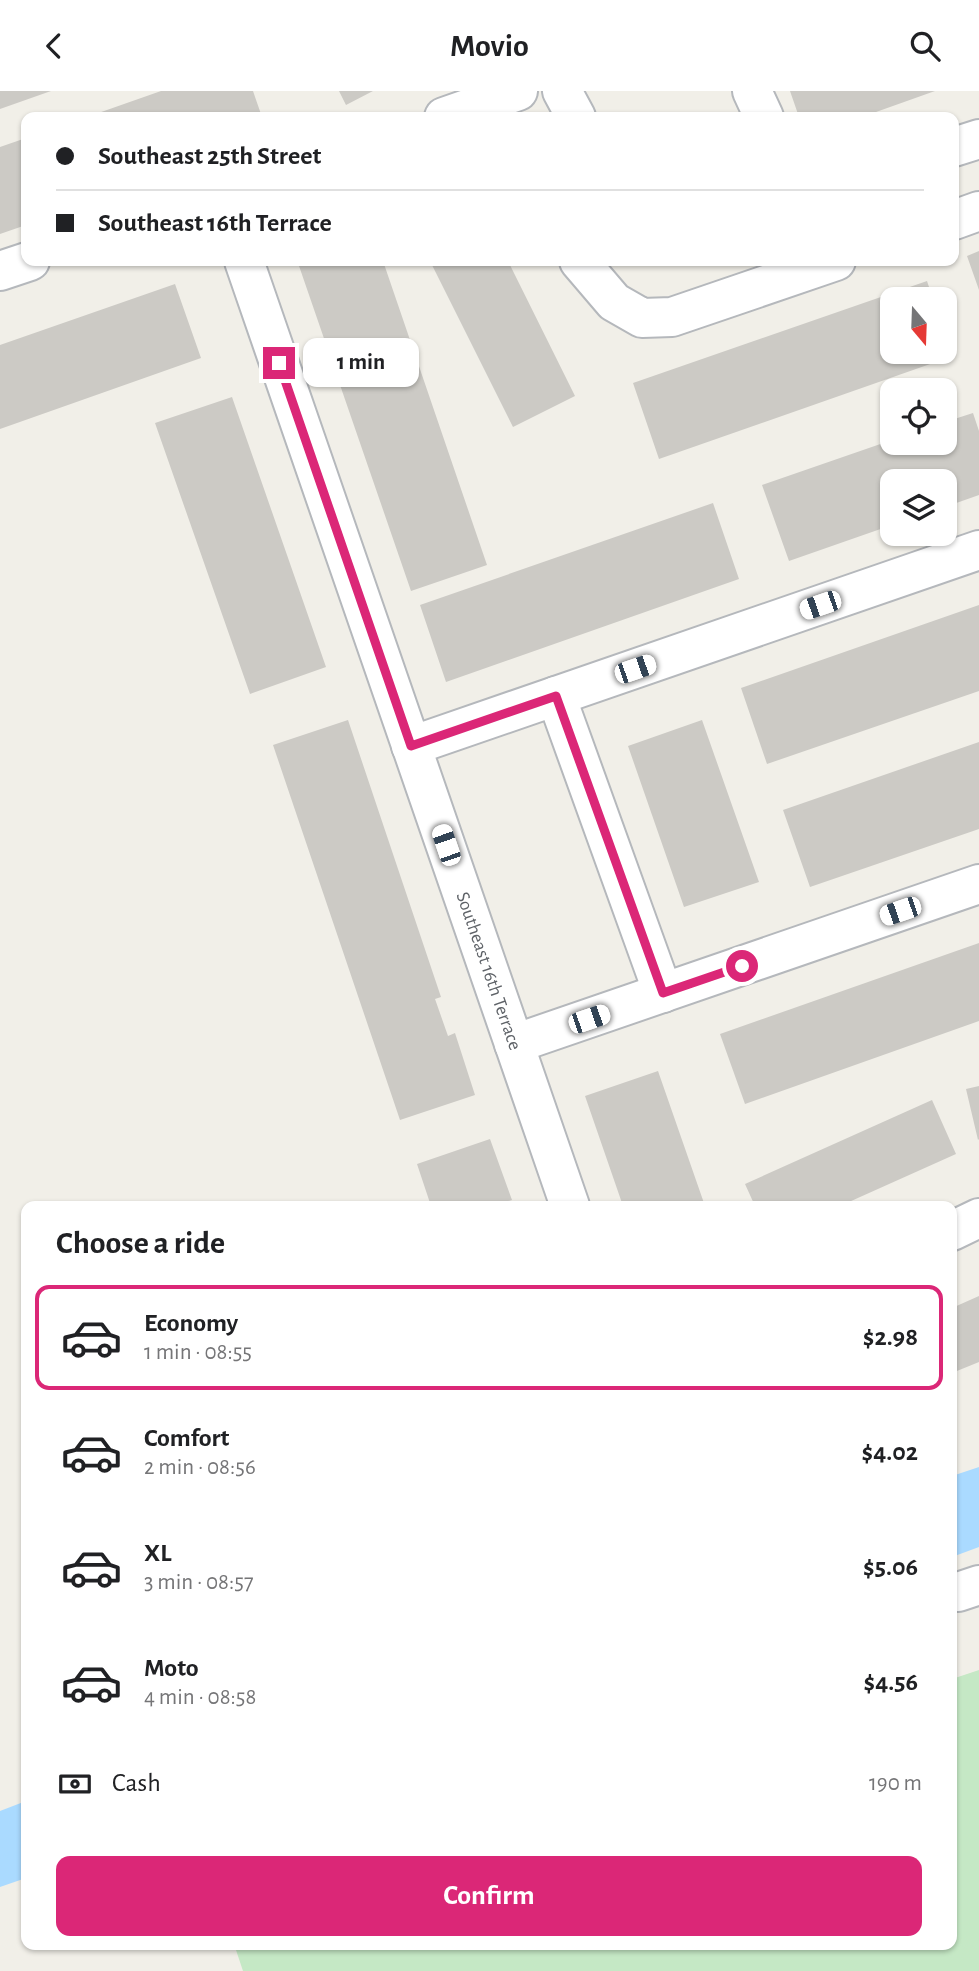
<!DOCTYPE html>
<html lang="en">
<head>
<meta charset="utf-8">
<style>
	body { margin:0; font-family:"Alegreya Sans",sans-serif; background:#f6f6f6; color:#202124; height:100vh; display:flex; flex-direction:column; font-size:26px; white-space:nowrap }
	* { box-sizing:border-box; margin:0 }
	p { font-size:23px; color:#757577 }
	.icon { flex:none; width:38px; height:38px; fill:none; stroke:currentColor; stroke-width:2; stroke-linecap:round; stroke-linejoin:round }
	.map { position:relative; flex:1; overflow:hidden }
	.details { position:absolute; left:21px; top:1110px; width:936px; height:749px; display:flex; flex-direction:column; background:#fff; border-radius:14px; box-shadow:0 2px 5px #0004 }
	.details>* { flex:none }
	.guide { position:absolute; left:21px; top:21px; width:938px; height:154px; border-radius:14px; box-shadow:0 2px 5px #0004; display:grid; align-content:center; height:154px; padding:0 35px; background:#fff }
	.needle { width:46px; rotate:161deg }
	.controls { position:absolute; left:880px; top:196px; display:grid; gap:14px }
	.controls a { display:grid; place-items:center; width:77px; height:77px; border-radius:14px; background:#fff; box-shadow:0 2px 5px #0004; font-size:35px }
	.end { position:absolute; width:32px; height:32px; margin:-16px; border:9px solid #db2777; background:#fff; box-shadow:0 0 0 4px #fff }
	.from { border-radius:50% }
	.bubble { position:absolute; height:49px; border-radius:14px; background:#fff; box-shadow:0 2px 5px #0004; font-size:23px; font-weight:600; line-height:49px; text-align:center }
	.car { position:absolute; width:21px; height:42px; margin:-21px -10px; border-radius:9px; box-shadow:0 0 5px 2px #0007; background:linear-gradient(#fff 24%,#345 0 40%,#fff 0 76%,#345 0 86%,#fff 0) }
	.guide b { display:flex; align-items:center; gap:24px; height:66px; font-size:26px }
	.guide b+b { border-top:2px solid #e0e0e0 }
	.guide i { width:18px; height:18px; background:#202124 }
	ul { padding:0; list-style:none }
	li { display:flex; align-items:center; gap:21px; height:105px; margin:0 14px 10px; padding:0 21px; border:4px solid transparent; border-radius:14px }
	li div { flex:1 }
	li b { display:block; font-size:26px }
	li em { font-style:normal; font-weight:600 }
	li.on { border-color:#db2777 }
	li>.icon { width:63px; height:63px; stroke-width:1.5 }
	h2 { padding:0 35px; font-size:32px; line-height:84px }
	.pay { display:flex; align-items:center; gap:18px; height:77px; padding:0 35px; font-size:26px }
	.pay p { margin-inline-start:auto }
	.button { display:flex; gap:14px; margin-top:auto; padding:14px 35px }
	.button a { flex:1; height:80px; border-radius:14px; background:#db2777; color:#fff; font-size:28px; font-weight:600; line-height:80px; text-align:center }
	header { display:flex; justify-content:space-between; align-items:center; height:91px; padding:0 35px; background:#fff; font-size:32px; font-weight:600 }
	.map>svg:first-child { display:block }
	.green { fill:#c5e8c5 }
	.water { fill:#aadaff }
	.building { fill:#cccac5 }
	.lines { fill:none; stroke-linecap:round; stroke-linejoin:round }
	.minor-casing { stroke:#b5b8bc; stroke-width:42 }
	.minor { stroke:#fff; stroke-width:38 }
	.route { stroke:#db2777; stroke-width:9 }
	.labels { text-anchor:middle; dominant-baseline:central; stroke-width:5; stroke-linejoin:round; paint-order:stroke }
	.street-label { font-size:19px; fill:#5f6368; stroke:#fff }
</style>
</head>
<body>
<header><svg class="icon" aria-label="back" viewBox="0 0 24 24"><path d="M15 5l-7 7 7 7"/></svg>Movio<svg class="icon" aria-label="search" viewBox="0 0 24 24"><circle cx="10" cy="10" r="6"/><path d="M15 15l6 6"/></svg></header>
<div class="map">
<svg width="979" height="1880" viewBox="0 0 979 1880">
	<rect width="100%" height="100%" fill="#f1efe8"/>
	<path class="green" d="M 979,1579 L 979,1880 L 243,1880 L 234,1853 L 952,1853 L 952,1588 Z"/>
	<path class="water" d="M 979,1376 L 979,1456 L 952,1466 L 952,1385 Z
		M 26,1710 L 26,1787 L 0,1796 L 0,1720 Z"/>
	<path class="building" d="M 0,0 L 51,0 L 0,18 Z
		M 161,0 L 253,0 L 262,26 L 87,26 Z
		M 339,0 L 373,0 L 346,14 Z
		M 790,0 L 935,0 L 862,26 L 799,26 Z
		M 26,47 L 26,134 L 0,143 L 0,56 Z
		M 979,160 L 979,199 L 967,165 Z
		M 304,170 L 383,170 L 487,474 L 411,500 L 298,172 Z
		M 430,170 L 508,170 L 575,305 L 513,336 Z
		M 927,190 L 933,208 L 892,208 L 892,261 L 945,261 L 945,243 L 953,265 L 659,368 L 633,292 Z
		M 175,193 L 201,267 L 0,338 L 0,254 Z
		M 232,306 L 326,576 L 250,603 L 155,332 Z
		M 973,322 L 979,340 L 979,404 L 945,416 L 945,390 L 892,390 L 892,434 L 789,470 L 762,394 L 892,349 L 892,352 L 945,352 L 945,331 Z
		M 713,412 L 739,488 L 446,591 L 420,514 Z
		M 979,514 L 979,600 L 767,673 L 741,597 Z
		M 348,629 L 441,906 L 435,908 L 448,945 L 455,942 L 475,1004 L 400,1029 L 273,654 Z
		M 702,629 L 759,791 L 684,816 L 628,655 Z
		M 979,651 L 979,738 L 810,796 L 783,719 Z
		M 979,852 L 979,930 L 745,1013 L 720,943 Z
		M 658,980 L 705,1115 L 623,1115 L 585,1005 Z
		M 979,995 L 979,1048 L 978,1049 L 966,998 Z
		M 932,1009 L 956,1063 L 840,1115 L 755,1115 L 745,1093 Z
		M 490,1048 L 512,1109 L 505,1111 L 507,1115 L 431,1115 L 417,1073 Z
		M 979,1205 L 979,1271 L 952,1282 L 952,1217 Z"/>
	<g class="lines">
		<defs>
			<g id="minor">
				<path d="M 562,0 L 576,26"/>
				<path d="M 752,0 L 764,26"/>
				<path d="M 444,26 L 518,0"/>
				<path d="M 954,56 L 979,48"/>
				<path d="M 954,129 L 979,120"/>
				<path id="s1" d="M 244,170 L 570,1115"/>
				<path d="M 579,170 L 614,211 L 642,227 L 672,226 L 836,170"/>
				<path d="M 0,180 L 30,170"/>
				<path d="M 556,605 L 663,902"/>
				<path d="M 411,655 L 979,459"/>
				<path d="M 514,953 L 979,793"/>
				<path d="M 952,1140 L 979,1127"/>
				<path d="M 958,1501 L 979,1494"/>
			</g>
		</defs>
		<use href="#minor" class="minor-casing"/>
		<use href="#minor" class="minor"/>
	</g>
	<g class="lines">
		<path class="route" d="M 279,272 L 411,655 L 556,605 L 663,902 L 742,875"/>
	</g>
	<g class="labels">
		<g class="street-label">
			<text stroke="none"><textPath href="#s1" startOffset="751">Southeast 16th Terrace</textPath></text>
		</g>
	</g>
</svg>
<div class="controls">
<a><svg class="needle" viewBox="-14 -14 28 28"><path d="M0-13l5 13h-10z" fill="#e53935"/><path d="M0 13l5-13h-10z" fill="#757577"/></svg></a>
<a><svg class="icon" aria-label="locate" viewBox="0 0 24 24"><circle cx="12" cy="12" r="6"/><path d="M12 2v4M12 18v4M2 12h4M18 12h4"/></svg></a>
<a><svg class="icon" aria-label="layers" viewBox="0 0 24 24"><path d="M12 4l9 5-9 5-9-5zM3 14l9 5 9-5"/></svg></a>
</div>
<i class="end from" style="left:742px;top:875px"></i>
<i class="end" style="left:279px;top:272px"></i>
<div class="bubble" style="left:303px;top:247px;width:116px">1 min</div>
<i class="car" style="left:820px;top:514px;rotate:251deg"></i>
<i class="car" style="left:635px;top:578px;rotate:71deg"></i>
<i class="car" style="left:446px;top:754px;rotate:341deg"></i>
<i class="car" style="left:900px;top:820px;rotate:251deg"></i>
<i class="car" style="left:589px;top:928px;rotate:71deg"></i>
<div class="guide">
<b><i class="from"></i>Southeast 25th Street</b>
<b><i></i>Southeast 16th Terrace</b>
</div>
<section class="details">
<h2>Choose a ride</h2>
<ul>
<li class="on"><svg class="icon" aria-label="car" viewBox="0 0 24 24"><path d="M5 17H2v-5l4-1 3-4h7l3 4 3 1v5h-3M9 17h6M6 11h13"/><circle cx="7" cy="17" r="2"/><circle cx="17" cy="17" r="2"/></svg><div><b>Economy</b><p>1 min · 08:55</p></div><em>$2.98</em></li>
<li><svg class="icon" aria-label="car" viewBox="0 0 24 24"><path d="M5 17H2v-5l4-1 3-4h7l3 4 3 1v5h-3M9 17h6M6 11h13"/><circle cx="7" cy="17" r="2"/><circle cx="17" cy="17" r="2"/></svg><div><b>Comfort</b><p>2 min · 08:56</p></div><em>$4.02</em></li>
<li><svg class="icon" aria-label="car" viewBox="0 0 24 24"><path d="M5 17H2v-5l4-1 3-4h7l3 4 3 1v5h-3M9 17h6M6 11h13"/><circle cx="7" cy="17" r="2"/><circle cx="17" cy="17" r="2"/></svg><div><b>XL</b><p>3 min · 08:57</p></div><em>$5.06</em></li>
<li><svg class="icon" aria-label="car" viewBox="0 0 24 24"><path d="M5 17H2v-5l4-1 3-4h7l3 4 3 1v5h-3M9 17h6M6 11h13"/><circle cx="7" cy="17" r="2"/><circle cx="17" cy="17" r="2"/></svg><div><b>Moto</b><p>4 min · 08:58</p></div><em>$4.56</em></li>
</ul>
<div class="pay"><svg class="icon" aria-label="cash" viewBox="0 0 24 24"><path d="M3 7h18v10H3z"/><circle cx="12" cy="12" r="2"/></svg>Cash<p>190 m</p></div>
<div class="button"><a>Confirm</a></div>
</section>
</div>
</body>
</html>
